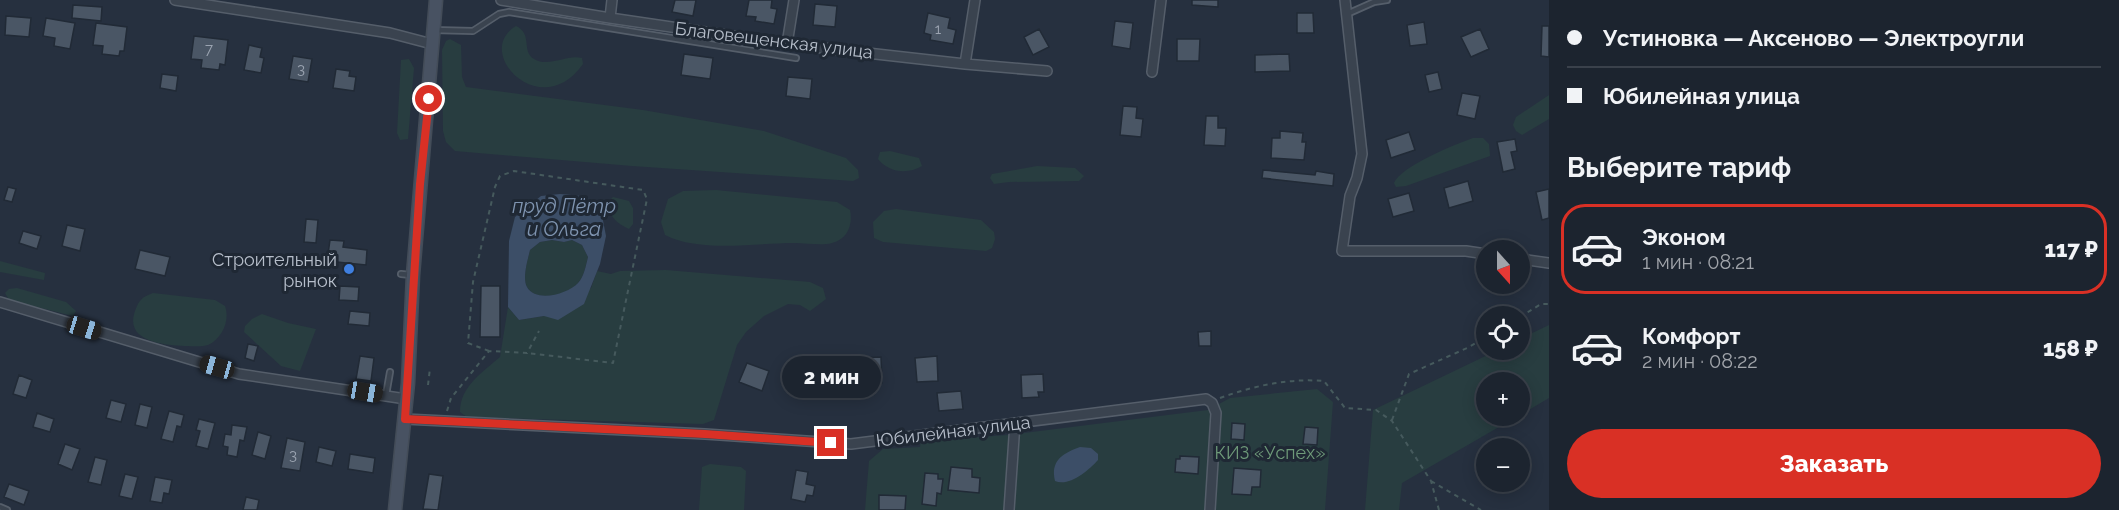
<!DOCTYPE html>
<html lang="ru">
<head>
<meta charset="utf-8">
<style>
	body { margin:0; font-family:Raleway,sans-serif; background:#252c37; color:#f1f3f6; height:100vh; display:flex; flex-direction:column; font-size:22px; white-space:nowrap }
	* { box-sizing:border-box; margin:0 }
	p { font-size:20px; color:#a0a4aa }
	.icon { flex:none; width:33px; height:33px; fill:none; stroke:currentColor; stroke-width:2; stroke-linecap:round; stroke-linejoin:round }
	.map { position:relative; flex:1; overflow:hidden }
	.details { display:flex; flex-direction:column; background:#1c242f; width:570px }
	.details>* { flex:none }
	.banner { display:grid; align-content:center; height:132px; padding:0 18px; background:#1c242f }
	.needle { width:39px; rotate:159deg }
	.fabs { position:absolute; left:1476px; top:240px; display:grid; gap:12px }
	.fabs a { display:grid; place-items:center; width:54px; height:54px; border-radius:50%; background:#1c242f; box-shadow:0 3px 15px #0003,0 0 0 2px #3a414b; font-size:30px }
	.end { position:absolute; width:27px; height:27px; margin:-14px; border:8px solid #d93025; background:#fff; box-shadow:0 0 0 3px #fff }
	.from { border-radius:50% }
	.bubble { position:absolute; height:42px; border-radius:21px; background:#1c242f; box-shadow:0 3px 15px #0003,0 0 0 2px #3a414b; font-size:20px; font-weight:800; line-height:42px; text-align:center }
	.car { position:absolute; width:18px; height:36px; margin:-18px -9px; border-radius:8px; box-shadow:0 0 4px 2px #0007; background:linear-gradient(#222 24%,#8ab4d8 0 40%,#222 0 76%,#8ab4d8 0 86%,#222 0) }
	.banner b { display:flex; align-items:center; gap:21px; height:57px; font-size:22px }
	.banner b+b { border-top:2px solid #3a414b }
	.banner i { width:15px; height:15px; background:#f1f3f6 }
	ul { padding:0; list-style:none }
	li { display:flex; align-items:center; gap:18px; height:90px; margin:0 12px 9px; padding:0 6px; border:3px solid transparent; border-radius:24px }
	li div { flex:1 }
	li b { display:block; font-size:22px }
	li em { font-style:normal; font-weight:800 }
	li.selected { border-color:#d93025 }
	li>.icon { width:54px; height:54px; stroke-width:1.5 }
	h2 { padding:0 18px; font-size:27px; line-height:72px }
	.primary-button { display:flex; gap:12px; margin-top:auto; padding:12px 18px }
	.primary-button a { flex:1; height:69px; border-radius:36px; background:#d93025; color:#fff; font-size:24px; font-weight:800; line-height:69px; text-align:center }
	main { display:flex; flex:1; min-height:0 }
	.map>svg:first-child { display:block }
	.green { fill:#283d40 }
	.water { fill:#3c4e67; fill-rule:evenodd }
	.building { fill:#4a5665; stroke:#212a36; stroke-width:1.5 }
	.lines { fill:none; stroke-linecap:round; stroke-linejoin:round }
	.lane-casing { stroke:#555e6a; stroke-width:8 }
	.street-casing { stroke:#555e6a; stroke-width:12 }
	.secondary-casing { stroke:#434c58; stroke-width:15 }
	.path { stroke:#465a5d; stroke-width:2; stroke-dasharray:4.5 4.5; stroke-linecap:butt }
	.lane { stroke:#3a434f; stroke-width:4.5 }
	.street { stroke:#3a434f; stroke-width:9 }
	.secondary { stroke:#485262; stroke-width:12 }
	.route { stroke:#d93025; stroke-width:8 }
	.shop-dot { fill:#3f7fe0; stroke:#1f2834; stroke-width:2 }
	.labels { text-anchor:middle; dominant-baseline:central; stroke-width:6; stroke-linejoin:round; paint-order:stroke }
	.number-label { font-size:15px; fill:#9ba4b1 }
	.street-label { font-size:18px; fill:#b6beca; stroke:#1f2834 }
	.poi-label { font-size:18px; fill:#b6beca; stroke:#1f2834; text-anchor:end }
	.park-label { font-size:18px; fill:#6e9a79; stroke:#1f2834 }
	.water-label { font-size:20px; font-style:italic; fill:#7f94b0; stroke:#1f2834 }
</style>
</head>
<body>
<main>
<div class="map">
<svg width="1549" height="510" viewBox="0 0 1549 510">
	<rect width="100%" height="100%" fill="#26303f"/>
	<path class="green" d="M 516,26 C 533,34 521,51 534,59 C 549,68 567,54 582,58 L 583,64 C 541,124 472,52 516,26 Z
		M 450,39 L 461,45 L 462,77 L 466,87 L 643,110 L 764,131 L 846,158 L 858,170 L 859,178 L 853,181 L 632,166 L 455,151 L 446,142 L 443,131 L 442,50 L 446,41 Z
		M 409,59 L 414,68 L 408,139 L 400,140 L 397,133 L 401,60 Z
		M 1549,95 L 1549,119 L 1522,135 L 1516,131 L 1513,125 L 1516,117 Z
		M 1473,138 L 1483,138 L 1489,144 L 1490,156 L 1406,186 L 1396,187 L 1394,183 C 1401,166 1454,145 1473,138 Z
		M 890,151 L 919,158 L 922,166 C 907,175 888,172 878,159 L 880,152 Z
		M 1037,166 L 1075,168 L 1084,176 L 1079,181 L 1009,182 L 994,184 L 990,178 L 992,174 Z
		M 716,190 L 837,202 L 850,210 C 853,224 848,239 832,243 C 822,246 806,243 795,243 C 756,243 700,253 665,235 L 661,222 L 668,199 L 683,191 Z
		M 613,197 L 629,201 L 633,208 L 633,224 L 629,229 C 616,223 611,217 606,204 Z
		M 896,209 L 981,220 L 994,232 L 995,239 L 992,248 L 986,251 L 883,242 L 874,238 L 873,222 L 884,211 Z
		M 552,240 L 564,242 L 572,240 L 582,245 L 588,257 C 586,265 584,277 578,283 C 569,295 536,303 527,287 C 522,278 528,259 530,250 L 540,242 Z
		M 0,261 L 45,273 L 44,280 L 0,272 Z
		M 666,270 L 810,282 L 823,288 L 826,299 L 810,311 L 800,305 L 788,304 L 764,316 L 746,332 L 737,345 L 714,420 L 703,424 L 467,417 L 460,412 C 460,386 483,372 500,357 L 508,307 L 519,320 L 544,316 L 591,288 L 597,271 L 611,274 L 620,271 Z
		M 17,288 L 66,302 L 76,311 L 73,316 L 9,300 L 5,293 L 9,289 Z
		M 153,293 L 215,300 L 225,306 C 230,320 223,338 208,345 C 202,347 192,346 185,346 C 164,345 124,342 135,311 C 139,300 142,297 153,293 Z
		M 262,314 L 288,323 L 316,329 L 300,371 L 281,366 L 244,332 L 245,326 L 252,319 Z
		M 1549,325 L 1549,398 L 1520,415 L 1520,382 L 1486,382 L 1486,416 L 1518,416 L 1402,483 L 1399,510 L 1365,510 L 1373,410 L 1498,350 L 1520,350 L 1520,339 Z
		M 1317,389 L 1333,402 L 1325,510 L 865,510 L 869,461 L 883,449 L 920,447 L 921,441 L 1008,435 L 1208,410 L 1230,398 Z
		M 710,464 L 741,467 L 746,471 L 744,510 L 699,510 L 702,467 Z"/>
	<path class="water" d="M 560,194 L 583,196 L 600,205 L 606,236 L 600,264 L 584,304 L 558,320 L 544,316 L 519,320 L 508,307 L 509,241 L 515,217 L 541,196 ZM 552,240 L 564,242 L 572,240 L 582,245 L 588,257 C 586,265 584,277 578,283 C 568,294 536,303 527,287 C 522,278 528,259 530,250 L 540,242 Z
		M 1080,447 L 1091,448 L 1098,454 L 1098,460 C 1088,471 1069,487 1055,481 C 1050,461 1063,453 1080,447 Z"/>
	<path class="building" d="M 675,0 L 696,0 L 693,16 L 672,12 Z
		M 749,0 L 772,0 L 771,8 L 777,9 L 774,24 L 755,21 L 756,17 L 746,16 Z
		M 1192,0 L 1218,0 L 1218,7 L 1192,5 Z
		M 815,4 L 837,6 L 835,27 L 813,25 Z
		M 73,5 L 102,7 L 101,21 L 72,18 Z
		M 928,13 L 950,18 L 948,28 L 956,30 L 953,44 L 930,40 L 931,35 L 924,33 Z
		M 1297,13 L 1313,13 L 1314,33 L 1297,33 Z
		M 6,16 L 31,18 L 29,37 L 5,35 Z
		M 46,18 L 75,23 L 70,49 L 54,46 L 55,38 L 43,36 Z
		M 1115,21 L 1133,23 L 1130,49 L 1112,46 Z
		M 1424,22 L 1427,44 L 1410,46 L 1407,25 Z
		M 96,23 L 127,27 L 124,51 L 120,51 L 119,56 L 102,54 L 103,46 L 93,45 Z
		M 1542,26 L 1549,26 L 1549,57 L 1541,56 Z
		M 1039,29 L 1049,47 L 1033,55 L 1024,37 Z
		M 1480,29 L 1489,49 L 1471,57 L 1461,37 Z
		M 194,36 L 228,40 L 225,65 L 220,64 L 219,70 L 201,68 L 202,60 L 191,59 Z
		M 1177,39 L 1200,39 L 1199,61 L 1177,61 Z
		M 249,45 L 262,48 L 260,57 L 264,58 L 261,73 L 244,70 Z
		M 684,54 L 713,58 L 710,79 L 681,75 Z
		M 1289,54 L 1290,71 L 1255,72 L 1255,55 Z
		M 293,56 L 312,59 L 308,82 L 289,79 Z
		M 336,69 L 350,71 L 349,76 L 356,77 L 354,91 L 333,88 Z
		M 1438,72 L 1442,89 L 1429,92 L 1425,75 Z
		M 162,74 L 178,76 L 176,91 L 160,88 Z
		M 788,77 L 812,79 L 810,99 L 786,96 Z
		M 1462,93 L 1480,96 L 1475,119 L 1457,115 Z
		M 1123,106 L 1137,107 L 1136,118 L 1143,119 L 1141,137 L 1120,135 Z
		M 1206,116 L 1218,116 L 1218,128 L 1226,128 L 1225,146 L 1204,145 Z
		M 1280,131 L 1303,133 L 1302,142 L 1306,142 L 1304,160 L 1271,158 L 1272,138 L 1280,138 Z
		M 1409,132 L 1415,150 L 1391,158 L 1386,140 Z
		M 1515,139 L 1517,151 L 1511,152 L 1515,169 L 1503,172 L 1497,142 Z
		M 1263,170 L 1315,175 L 1316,171 L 1334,174 L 1333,186 L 1262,178 Z
		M 1468,181 L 1473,201 L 1449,208 L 1444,188 Z
		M 8,187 L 16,189 L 12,202 L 4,200 Z
		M 1549,189 L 1549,218 L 1542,220 L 1536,192 Z
		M 1409,193 L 1414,211 L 1393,217 L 1388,199 Z
		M 306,219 L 318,220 L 316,243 L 304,242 Z
		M 67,225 L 85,229 L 80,251 L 62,246 Z
		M 23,231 L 41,236 L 37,249 L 19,243 Z
		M 330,240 L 344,241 L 343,247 L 367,250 L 366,265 L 327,261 Z
		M 140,250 L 170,257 L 165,276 L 135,269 Z
		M 340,286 L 359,287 L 358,301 L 339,300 Z
		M 481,286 L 500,286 L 500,337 L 480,337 Z
		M 350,311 L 370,313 L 369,326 L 348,324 Z
		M 1211,331 L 1211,346 L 1199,346 L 1198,332 Z
		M 248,344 L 258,346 L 254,361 L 245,358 Z
		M 360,356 L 374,358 L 371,381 L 356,379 Z
		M 937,356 L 938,381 L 917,382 L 915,358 Z
		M 881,357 L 882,383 L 861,383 L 860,358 Z
		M 747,363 L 769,371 L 762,391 L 739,382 Z
		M 1043,374 L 1044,392 L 1038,392 L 1039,397 L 1022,398 L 1021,375 Z
		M 19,375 L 32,380 L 26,398 L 13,394 Z
		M 961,391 L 963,409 L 939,411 L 937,393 Z
		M 111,400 L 126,404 L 121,422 L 106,418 Z
		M 140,404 L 152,407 L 147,428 L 135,425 Z
		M 169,411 L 184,415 L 181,427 L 177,426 L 173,442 L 161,439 Z
		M 37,413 L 54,419 L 50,432 L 33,427 Z
		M 199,419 L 215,423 L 208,449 L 196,446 L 200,431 L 196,430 Z
		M 1232,423 L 1245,424 L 1244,440 L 1231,439 Z
		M 232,425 L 247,427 L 244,441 L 240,440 L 237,457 L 227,455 L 228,447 L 223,446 L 225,434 L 231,435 Z
		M 1305,427 L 1318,428 L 1317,445 L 1303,444 Z
		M 258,432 L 271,436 L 265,459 L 252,455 Z
		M 287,438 L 305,442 L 300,471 L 281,468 Z
		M 65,444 L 80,449 L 72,470 L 58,464 Z
		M 319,447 L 336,451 L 332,466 L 316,462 Z
		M 350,454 L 375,458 L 373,473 L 348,469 Z
		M 1180,456 L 1199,457 L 1198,474 L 1175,472 L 1176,459 L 1180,459 Z
		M 95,457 L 107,460 L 101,485 L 88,482 Z
		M 951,467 L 972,469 L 972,477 L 980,478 L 979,493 L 948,490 Z
		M 1234,468 L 1261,470 L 1260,487 L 1252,487 L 1251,495 L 1232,494 Z
		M 796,470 L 808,472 L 806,484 L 815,486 L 813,496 L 807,495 L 805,502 L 791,499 Z
		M 925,473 L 938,474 L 938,479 L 943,479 L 941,494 L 937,493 L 936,506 L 922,504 Z
		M 125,474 L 138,477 L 132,499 L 119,496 Z
		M 429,474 L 443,476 L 438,510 L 423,509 Z
		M 155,477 L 172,480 L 169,494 L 164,493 L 162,503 L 150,501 Z
		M 9,484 L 29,491 L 24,505 L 4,497 Z
		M 879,495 L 906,496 L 905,510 L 879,510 Z
		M 246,497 L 259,500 L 257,510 L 243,510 Z"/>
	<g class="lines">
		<defs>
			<path id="lane" d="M 1347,14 L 1374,2 L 1387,0
				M 433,30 L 473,31 L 499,14 L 509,12 L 796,58
				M 401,274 L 411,275
				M 386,395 L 390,372
				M 0,507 L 7,510"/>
			<path id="street" d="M 175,0 L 390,33 L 432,44
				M 501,0 L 610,18 L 787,44 L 965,64 L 1047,71
				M 1345,0 L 1362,154 L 1357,178 L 1350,196 L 1342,251 L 1466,251 L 1486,254
				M 610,18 L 612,0
				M 787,44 L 794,0
				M 965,64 L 975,0
				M 1152,72 L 1161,0
				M 1520,259 L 1549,263
				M 0,302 L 239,374 L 406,399
				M 405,419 L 705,434 L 851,444 L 1206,399 L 1212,403 L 1216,413 L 1210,510
				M 1009,510 L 1015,423"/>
			<path id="secondary" d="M 395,510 L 408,383 L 413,275 L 436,0"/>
		</defs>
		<use href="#lane" class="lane-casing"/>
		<use href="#street" class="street-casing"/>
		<use href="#secondary" class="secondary-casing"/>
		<path class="path" d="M 1520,317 L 1541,304 L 1549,304
			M 489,351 L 468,343 L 473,282 L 495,187 L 500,176 L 514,171 L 643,190 L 647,199 L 613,363 L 527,353
			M 428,385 L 430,368
			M 1220,398 C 1253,386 1288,378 1324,381 L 1345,408 L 1376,410 L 1392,421 L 1431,481 L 1439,510
			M 447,411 L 451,398 L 489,351 L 527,353 L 539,331
			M 1392,420 L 1409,374 L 1467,348 L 1486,337
			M 1431,481 L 1481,510"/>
		<use href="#lane" class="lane"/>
		<use href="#street" class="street"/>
		<use href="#secondary" class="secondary"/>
	</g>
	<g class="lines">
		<path class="route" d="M 429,99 L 420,184 L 405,419 L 705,434 L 831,443"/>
	</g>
	<circle class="shop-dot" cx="349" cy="269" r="6"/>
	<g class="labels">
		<g class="number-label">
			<text x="938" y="29">1</text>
			<text x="209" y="49">7</text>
			<text x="301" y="69">3</text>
			<text x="293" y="455">3</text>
		</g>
		<g class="street-label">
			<text transform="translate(774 40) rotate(7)">Благовещенская улица</text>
			<text transform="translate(953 431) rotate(-7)">Юбилейная улица</text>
		</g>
		<g class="poi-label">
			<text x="337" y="259">Строительный<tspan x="337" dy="21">рынок</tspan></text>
		</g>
		<g class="park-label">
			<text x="1270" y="452">КИЗ «Успех»</text>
		</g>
		<g class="water-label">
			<text x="564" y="206">пруд Пётр<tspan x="564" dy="23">и Ольга</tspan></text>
		</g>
	</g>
</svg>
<div class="fabs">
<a><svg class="needle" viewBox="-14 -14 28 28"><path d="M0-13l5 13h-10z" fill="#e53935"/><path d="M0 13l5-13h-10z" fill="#a0a4aa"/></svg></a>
<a><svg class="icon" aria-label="locate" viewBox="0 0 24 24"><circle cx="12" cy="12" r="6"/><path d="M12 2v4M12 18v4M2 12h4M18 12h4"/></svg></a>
<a>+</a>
<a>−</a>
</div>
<i class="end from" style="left:429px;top:99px"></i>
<i class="end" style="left:831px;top:443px"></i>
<div class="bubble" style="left:782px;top:356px;width:99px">2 мин</div>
<i class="car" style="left:84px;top:328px;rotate:107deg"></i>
<i class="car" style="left:217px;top:367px;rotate:286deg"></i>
<i class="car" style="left:365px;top:392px;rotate:99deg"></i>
</div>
<section class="details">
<div class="banner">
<b><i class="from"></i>Устиновка — Аксеново — Электроугли</b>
<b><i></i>Юбилейная улица</b>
</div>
<h2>Выберите тариф</h2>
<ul>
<li class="selected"><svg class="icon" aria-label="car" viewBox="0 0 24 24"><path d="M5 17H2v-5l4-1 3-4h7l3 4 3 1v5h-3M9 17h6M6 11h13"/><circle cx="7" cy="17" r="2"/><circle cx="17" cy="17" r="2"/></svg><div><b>Эконом</b><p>1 мин · 08:21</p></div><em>117 ₽</em></li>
<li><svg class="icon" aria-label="car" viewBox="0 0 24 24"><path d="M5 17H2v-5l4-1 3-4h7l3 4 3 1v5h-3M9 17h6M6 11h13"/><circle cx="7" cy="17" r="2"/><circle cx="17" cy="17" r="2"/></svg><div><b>Комфорт</b><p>2 мин · 08:22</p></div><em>158 ₽</em></li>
</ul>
<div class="primary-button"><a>Заказать</a></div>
</section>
</main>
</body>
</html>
